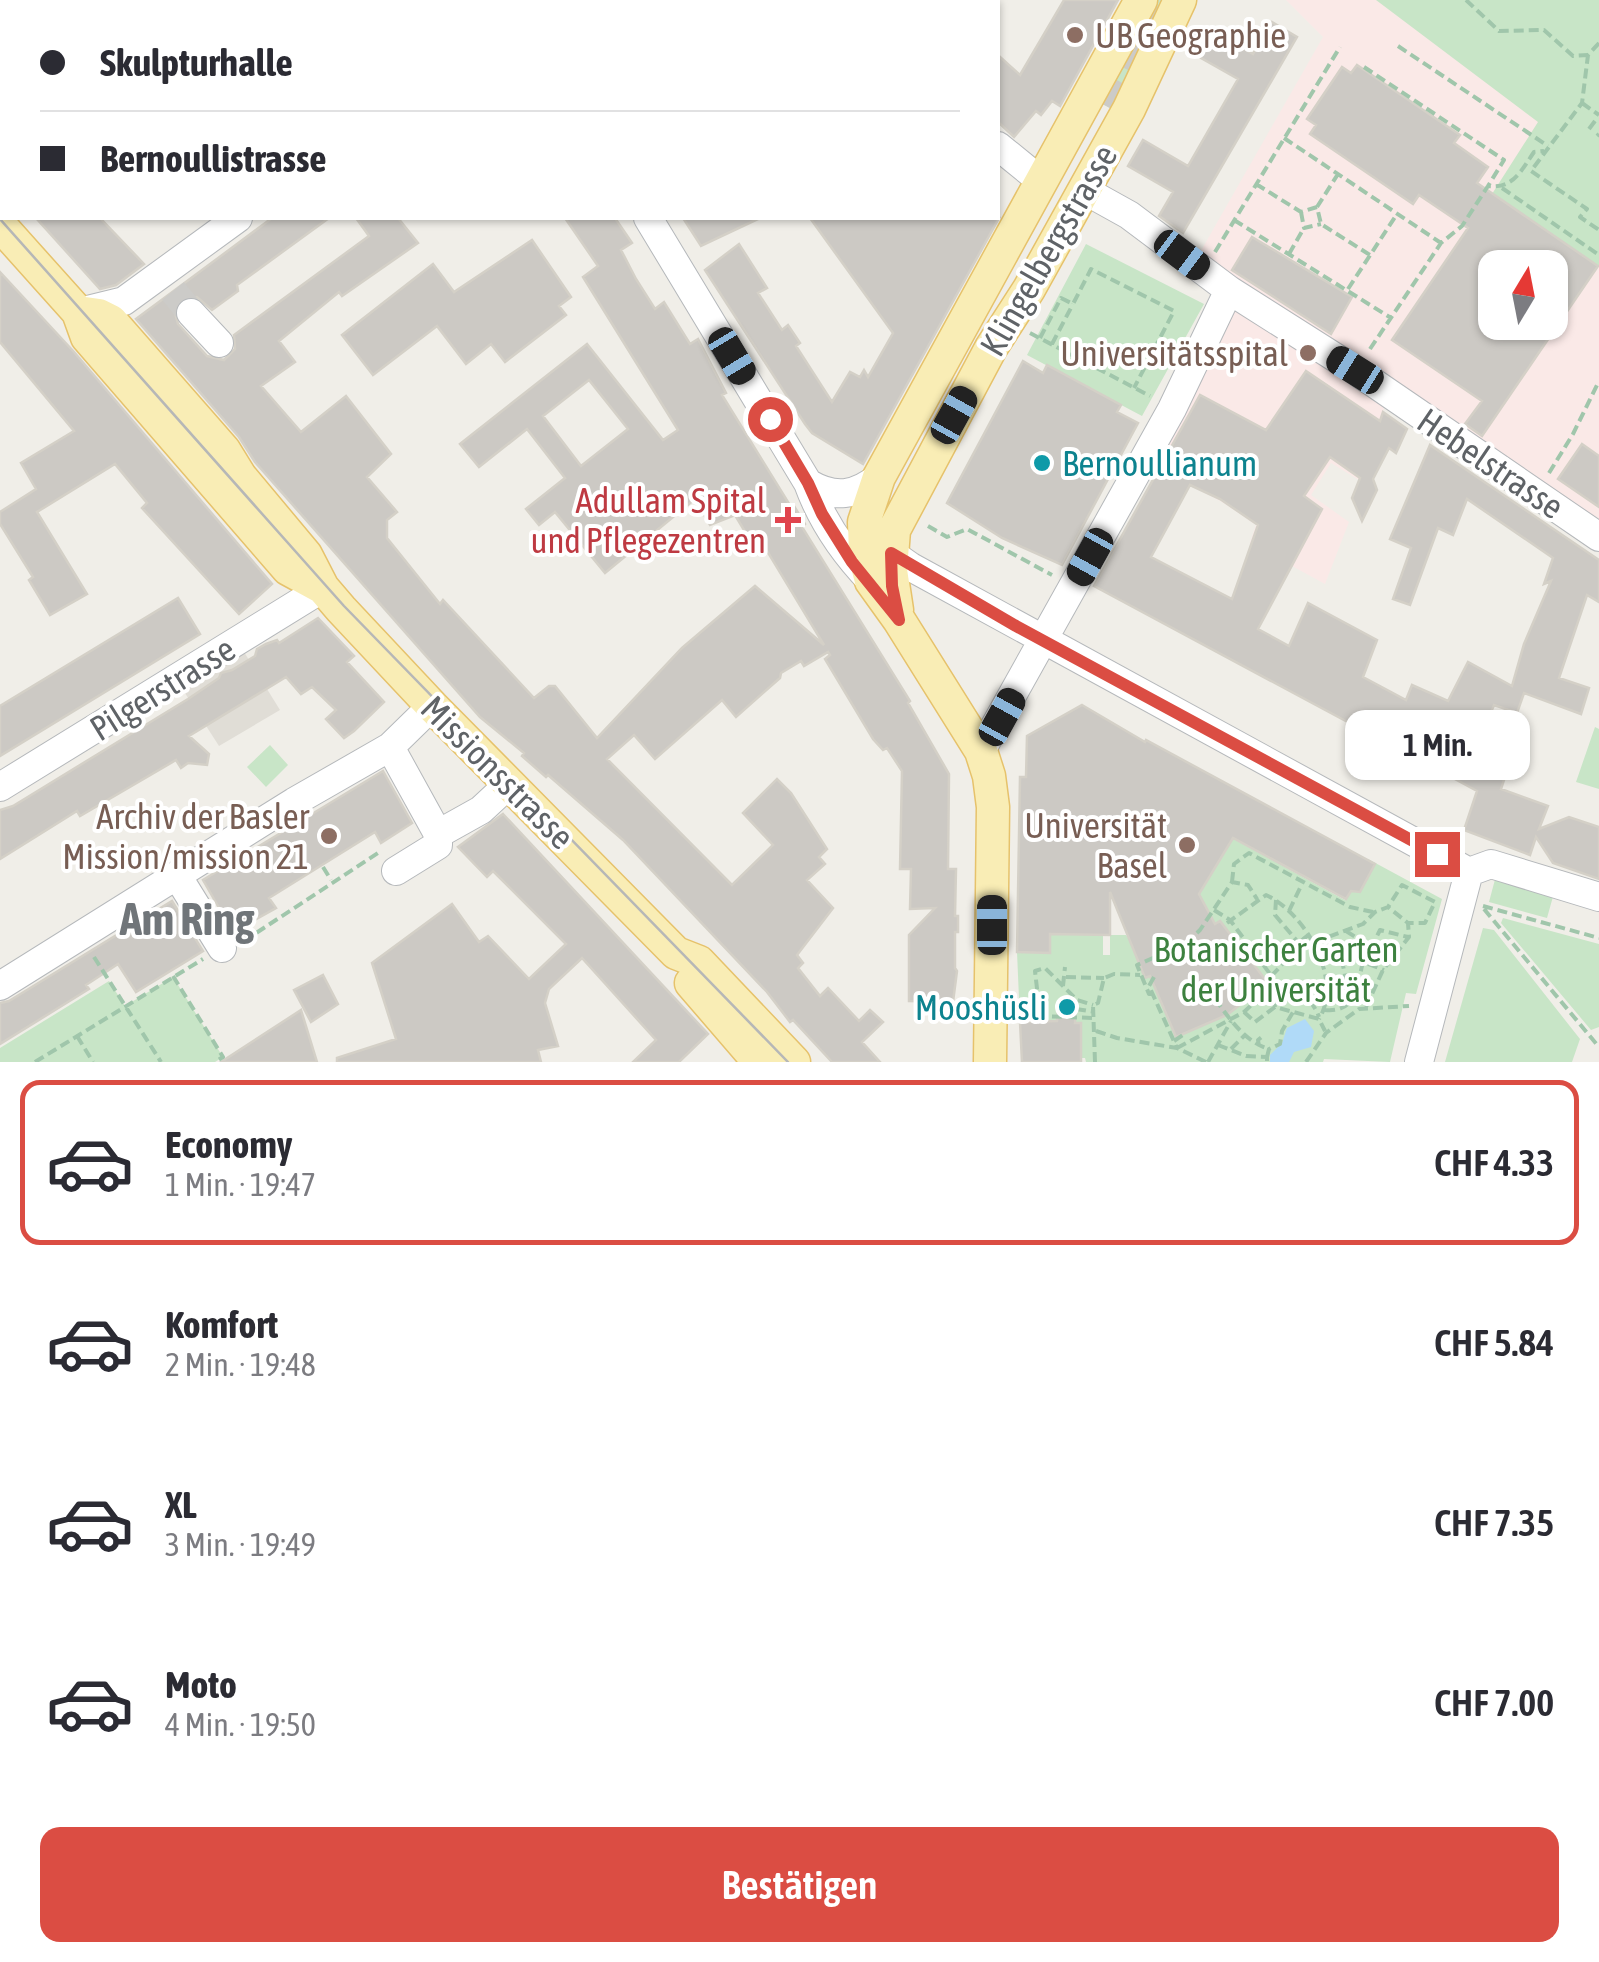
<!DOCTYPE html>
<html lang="de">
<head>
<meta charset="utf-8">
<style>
	body { margin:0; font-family:"Asap Condensed",sans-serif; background:#f2f2f3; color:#2b2b33; height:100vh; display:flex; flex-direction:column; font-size:38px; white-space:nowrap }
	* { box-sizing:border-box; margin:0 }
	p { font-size:32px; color:#7c7c81 }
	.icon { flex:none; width:55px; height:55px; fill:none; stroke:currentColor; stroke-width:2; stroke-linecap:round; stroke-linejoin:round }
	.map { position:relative; height:1062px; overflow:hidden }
	.side { display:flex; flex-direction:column; background:#fff; flex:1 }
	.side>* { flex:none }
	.guide { position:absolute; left:0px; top:0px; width:1000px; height:220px; box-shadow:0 2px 8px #0004; display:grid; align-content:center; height:220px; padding:0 40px; background:#fff }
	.needle { width:65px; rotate:10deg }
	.fabs { position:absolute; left:1478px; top:250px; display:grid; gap:20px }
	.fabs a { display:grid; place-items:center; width:90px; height:90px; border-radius:20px; background:#fff; box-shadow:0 2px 8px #0004; font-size:50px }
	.end { position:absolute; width:45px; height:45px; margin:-22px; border:12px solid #db4d43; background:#fff; box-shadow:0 0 0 5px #fff }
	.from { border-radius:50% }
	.bubble { position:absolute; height:70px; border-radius:20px; background:#fff; box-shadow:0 2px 8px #0004; font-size:32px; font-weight:600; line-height:70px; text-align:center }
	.car { position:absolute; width:30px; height:60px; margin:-30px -15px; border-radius:12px; box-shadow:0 0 8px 2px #0007; background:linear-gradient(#222 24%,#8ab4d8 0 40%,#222 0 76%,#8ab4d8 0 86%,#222 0) }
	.guide b { display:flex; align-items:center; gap:35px; height:95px; font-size:38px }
	.guide b+b { border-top:2px solid #e1e1e2 }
	.guide i { width:25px; height:25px; background:#2b2b33 }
	ul { padding:18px 0 0; list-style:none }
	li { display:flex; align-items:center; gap:30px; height:165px; margin:0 20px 15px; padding:0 20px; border:5px solid transparent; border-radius:20px }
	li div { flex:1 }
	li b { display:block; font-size:38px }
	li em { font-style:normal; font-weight:600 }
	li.on { border-color:#db4d43 }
	li>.icon { width:90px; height:90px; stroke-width:1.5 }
	.button { display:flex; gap:20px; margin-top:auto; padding:20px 40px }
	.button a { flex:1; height:115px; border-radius:20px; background:#db4d43; color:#fff; font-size:40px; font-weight:600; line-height:115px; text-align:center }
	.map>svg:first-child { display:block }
	.education { fill:#e0ddd6 }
	.medical { fill:#fae9e7; fill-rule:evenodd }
	.green { fill:#c8e5c7 }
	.water { fill:#b0daf8 }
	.building { fill:#ccc9c4; stroke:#d4d0c7; stroke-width:2.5; fill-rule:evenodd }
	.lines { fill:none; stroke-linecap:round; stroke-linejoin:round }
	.minor-tunnel { stroke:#cccbc8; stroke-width:28; stroke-dasharray:28 14; stroke-linecap:butt }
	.minor-casing { stroke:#b5b8bb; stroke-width:30 }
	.major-casing { stroke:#e6c26b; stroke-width:35 }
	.path { stroke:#a0c6ab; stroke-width:4; stroke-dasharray:10 5; stroke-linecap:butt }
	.minor { stroke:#fff; stroke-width:28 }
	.major { stroke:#f9edb5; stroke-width:32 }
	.tram { stroke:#b6b7b7; stroke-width:2.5 }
	.route { stroke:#db4d43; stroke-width:12 }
	.education-dot { fill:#8d6e63; stroke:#fff; stroke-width:4 }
	.culture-dot { fill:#0f9aa8; stroke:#fff; stroke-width:4 }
	.health-dot { fill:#e0444e; stroke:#fff; stroke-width:4 }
	.labels { text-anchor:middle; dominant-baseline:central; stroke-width:8; stroke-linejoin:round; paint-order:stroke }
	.education-label { font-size:35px; fill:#785e54; stroke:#fff; text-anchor:end }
	.street-label { font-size:35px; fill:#5f6367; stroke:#fff }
	.culture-label { font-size:35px; fill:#0d838f; stroke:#fff; text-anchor:start }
	.health-label { font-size:35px; fill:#be3a42; stroke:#fff; text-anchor:end }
	.park-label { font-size:35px; fill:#3d813f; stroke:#fff }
	.district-label { font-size:45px; font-weight:bold; fill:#707579; stroke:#fff }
</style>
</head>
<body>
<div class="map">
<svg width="1599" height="1062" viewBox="0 0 1599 1062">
	<rect width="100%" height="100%" fill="#f0eee8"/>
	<path class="education" d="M 244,652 L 280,710 L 219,746 L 183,690 Z"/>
	<path class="medical" d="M 1286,0 L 1599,0 L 1599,527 L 1392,385 L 1359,480 L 1331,463 L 1311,495 L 1349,522 L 1325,584 L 1250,543 L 1256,525 L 1222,502 L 1160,469 L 1169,452 L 1164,449 L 1240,289 L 1198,256 L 1323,37 ZM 1495,268 L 1550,268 L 1550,322 L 1495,322 Z"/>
	<path class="green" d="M 1153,0 L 1163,0 L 1117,112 L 1099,102 Z
		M 1376,0 L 1599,0 L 1599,266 L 1492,194 L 1538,122 Z
		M 1086,244 L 1204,304 L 1142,416 L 1027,355 Z
		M 1595,727 L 1599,729 L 1599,789 L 1576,782 Z
		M 270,745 L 288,765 L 266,787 L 247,767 Z
		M 1228,836 L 1345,900 L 1351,891 L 1357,891 L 1368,859 L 1442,899 L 1416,994 L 1406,993 L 1390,1062 L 1324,1059 L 1323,1062 L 1086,1062 L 1085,1058 L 1078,1058 L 1081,1023 L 1020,1022 L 1017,952 L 1049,953 L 1050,934 L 1103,935 L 1103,955 L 1110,955 L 1110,935 L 1126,935 L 1132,944 L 1199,894 L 1229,844 Z
		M 1497,872 L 1554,893 L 1547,918 L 1489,902 Z
		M 1503,918 L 1599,944 L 1599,1027 L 1591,1030 L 1501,923 Z
		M 1483,928 L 1494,930 L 1580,1039 L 1572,1062 L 1445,1062 Z
		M 173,977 L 223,1057 L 215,1062 L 0,1062 L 0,1048 L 109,981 L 125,1006 Z"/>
	<path class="water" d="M 1305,1019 L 1314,1031 L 1311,1047 L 1294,1052 L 1289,1062 L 1270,1062 L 1270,1055 L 1282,1043 L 1287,1028 Z"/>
	<path class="building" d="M 1064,0 L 1118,0 L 1060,106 L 1052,101 L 1041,115 L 1036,111 L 1014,137 L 998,122 L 998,55 L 1020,75 Z
		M 1272,22 L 1297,37 L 1183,233 L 1159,216 L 1173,192 L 1128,166 L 1143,140 L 1188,166 L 1238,79 L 1194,54 L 1209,28 L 1253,54 Z
		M 1357,65 L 1460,135 L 1454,143 L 1488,167 L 1477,183 L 1598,266 L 1482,436 L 1465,424 L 1482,401 L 1392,340 L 1468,228 L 1419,195 L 1413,204 L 1310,134 L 1316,125 L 1307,119 L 1342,67 L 1351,73 ZM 1495,268 L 1550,268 L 1550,322 L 1495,322 Z
		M 36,218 L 100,218 L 144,264 L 116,285 L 100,289 Z
		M 272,218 L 329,218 L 237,285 L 238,291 L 212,310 L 197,297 L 180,300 L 174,309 L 178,324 L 207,356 L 224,360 L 235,349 L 234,335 L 369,236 L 356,218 L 398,218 L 418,243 L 342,296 L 339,292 L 279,341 L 295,362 L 261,386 L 301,432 L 346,396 L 391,454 L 367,477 L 397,512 L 387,520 L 387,538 L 440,604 L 443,600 L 534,698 L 549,686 L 555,686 L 597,738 L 682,648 L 755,586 L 824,645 L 761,541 L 753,545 L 735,515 L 710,525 L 695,499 L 605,573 L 555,512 L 539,525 L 526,509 L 565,478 L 527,429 L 479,467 L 460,444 L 587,344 L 663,440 L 678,430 L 583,277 L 598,266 L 565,218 L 615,218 L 632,243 L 621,250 L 636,279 L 655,309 L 664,302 L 690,344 L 698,339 L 726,393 L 722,395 L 791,507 L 794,506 L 805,524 L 802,527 L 910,701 L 908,703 L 949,774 L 948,869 L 956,869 L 955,916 L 958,916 L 958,932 L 955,932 L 955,968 L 957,971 L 953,1002 L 909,1001 L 909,935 L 935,908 L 910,909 L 911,869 L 900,869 L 902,771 L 887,748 L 883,750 L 873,739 L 825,659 L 830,655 L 828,652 L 804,666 L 801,661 L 781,673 L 780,678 L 736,717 L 722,700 L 655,759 L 634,735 L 607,759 L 732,885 L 773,845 L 743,813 L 777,779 L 791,793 L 827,849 L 819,857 L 825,864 L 807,880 L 833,908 L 797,955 L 803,963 L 798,968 L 820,996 L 828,988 L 859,1021 L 870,1010 L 883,1022 L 862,1042 L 880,1062 L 832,1062 L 793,1020 L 790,1022 L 767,992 L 623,840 L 548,775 L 546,777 L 522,756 L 524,753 L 480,717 L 255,462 L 239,437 L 136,319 ZM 589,380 L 628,429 L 581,466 L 543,416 Z
		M 683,218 L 760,218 L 701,246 Z
		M 810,218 L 999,218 L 863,464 L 812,433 L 805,424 L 705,270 L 739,244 L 767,288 L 758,293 L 782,330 L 788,325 L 800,343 L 796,346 L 832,402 L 850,372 L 860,377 L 864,370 L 868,377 L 893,333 Z
		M 1252,237 L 1352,297 L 1331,334 L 1232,270 Z
		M 532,240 L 571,297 L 559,306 L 566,315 L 505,362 L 491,344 L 466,364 L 437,326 L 373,375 L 342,335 L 433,264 L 454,292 Z
		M 0,272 L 74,352 L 272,584 L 239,614 L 142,508 L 147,503 L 115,464 L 37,512 L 87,594 L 50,615 L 29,580 L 33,577 L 0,524 L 0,512 L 36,489 L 21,463 L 74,431 L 0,342 Z
		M 1023,361 L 1043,373 L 1047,365 L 1121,405 L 1117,412 L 1138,423 L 1062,565 L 1002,538 L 947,503 Z
		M 1306,371 L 1380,421 L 1383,412 L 1407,429 L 1396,453 L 1389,448 L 1373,479 L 1377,490 L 1362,521 L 1352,498 L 1360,478 L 1330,457 L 1304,496 L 1322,509 L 1258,629 L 1289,646 L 1308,603 L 1377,640 L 1363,677 L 1406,700 L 1412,685 L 1448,701 L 1468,662 L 1512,686 L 1524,644 L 1551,581 L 1544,584 L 1553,558 L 1467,499 L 1453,535 L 1438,528 L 1410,605 L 1393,599 L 1411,548 L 1390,539 L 1430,445 L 1599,560 L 1599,602 L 1587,595 L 1559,678 L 1589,688 L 1581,714 L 1524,693 L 1517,713 L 1494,705 L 1477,746 L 1496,756 L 1488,772 L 1504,780 L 1501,789 L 1548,806 L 1539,829 L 1569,817 L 1599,827 L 1599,879 L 1553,863 L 1536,837 L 1530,855 L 1464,830 L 1477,791 L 1370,733 L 1365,742 L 1351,734 L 1355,726 L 1094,586 L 1200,395 L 1266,430 ZM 1190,485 L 1220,499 L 1258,525 L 1232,599 L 1151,557 Z
		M 1582,444 L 1599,456 L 1599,507 L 1558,479 Z
		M 178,598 L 200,634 L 0,756 L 0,706 Z
		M 318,618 L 354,656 L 347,662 L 384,702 L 354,731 L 344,738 L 326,719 L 336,710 L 312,687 L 301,694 L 286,677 L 189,736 L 209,754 L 207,765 L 188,763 L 181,768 L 176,760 L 80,816 L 77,811 L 0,859 L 0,810 L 13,806 L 188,699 L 219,678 L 221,673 L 232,670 L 255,656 L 257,649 L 266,644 L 277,640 L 279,643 Z
		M 1082,705 L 1145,742 L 1146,740 L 1375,864 L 1360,892 L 1351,891 L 1346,899 L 1233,838 L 1199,894 L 1215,924 L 1220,921 L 1268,983 L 1227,1015 L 1176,1037 L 1150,976 L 1145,978 L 1110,892 L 1110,935 L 1050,934 L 1050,953 L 1017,952 L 1020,777 L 1026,777 L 1027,736 Z
		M 383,771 L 412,823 L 381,843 L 375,832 L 269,898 L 276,908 L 233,932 L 203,880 Z
		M 503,814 L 708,1034 L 679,1062 L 633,1062 L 656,1040 L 582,958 L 549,989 L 545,1003 L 558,1046 L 538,1050 L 541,1062 L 337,1062 L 337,1058 L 396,1039 L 372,963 L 452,904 L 479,942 L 488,936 L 529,979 L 566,944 L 493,871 L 487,877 L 458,847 Z
		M 172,901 L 203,951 L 136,992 L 118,964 L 86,985 L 89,989 L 0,1044 L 0,1003 L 9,1001 Z
		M 323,975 L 338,1004 L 311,1022 L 294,990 Z
		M 1059,1003 L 1076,1005 L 1075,1023 L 1081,1023 L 1081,1062 L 1022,1062 L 1020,1022 L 1057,1021 Z
		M 301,1010 L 317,1062 L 221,1062 Z"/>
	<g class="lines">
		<path class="minor-tunnel" d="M 1108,107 L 1162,4
			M 173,291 L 191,313"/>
		<defs>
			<path id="minor" d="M 837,0 L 838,2
				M 82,2 L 85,0
				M 528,2 L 532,0
				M 0,61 L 2,60
				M 998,146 L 1041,181
				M 1084,190 L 1129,215 L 1229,290 L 1355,370 L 1599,537
				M 648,218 L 808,483 C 821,519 844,553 871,581
				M 79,312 L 124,301 L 238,218
				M 191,313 L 219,343
				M 808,483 C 835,499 855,496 879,477
				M 881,538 L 891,553 L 911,567 L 1469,872
				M 390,747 L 438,834 L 438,845 L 396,871
				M 981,751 L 1172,409 L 1229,290
				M 0,787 L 323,588
				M 438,834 L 481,810 L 510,783
				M 1469,872 L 1491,864 L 1599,897
				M 178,877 L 222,948
				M 0,986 L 294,802 L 390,747 L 432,706
				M 1419,1062 L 1469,872"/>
			<path id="major" d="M 0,225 L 78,312 L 87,337 L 288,569 L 323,588
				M 78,312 L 99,315 L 111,321 L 224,450 L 240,476 L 306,555 L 323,588 L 341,609 L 432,706 L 676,953 L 699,962 L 794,1062
				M 897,610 L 891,570 L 894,530 L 991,348 L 1029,289 L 1129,109 L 1180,0
				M 691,983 L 759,1062
				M 990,1062 L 993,807 L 989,776 L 981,751 L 899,620 L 871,581 L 865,558 L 864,522 L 879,477 L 1141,0"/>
		</defs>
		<use href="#minor" class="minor-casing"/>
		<use href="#major" class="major-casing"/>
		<path class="path" d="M 1466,0 L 1499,31 L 1544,30 L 1573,56 L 1588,55
			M 1599,43 L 1588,55 L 1582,103 L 1531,171 L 1587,209 L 1580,217 L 1599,230
			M 1398,46 L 1548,146
			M 1364,67 L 1504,160 L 1488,186
			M 1582,103 L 1599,115
			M 1589,129 L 1598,117
			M 1597,136 L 1599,134
			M 1284,138 L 1441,243
			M 1256,184 L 1301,212 L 1317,207 L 1321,224 L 1370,255
			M 1502,188 L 1599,255
			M 1317,207 L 1338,174
			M 1301,212 L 1304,228 L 1321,224
			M 1234,220 L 1391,318
			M 1215,252 L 1340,47
			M 1289,254 L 1304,228
			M 1348,289 L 1397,214
			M 1030,333 L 1150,396
			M 1040,338 L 1061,298 L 1073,304 L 1091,269 L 1174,311 L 1134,388
			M 1052,344 L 1073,304
			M 1370,349 L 1441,243 L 1462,226 L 1488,186 C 1513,189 1521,171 1534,152 L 1544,151
			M 1549,473 L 1573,434 L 1599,381
			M 928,526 L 947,537 L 967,529 L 1052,575
			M 323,867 L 331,880
			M 1232,882 L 1234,864 L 1249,853 L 1350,907 L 1373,912
			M 1276,900 L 1275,915 L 1297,941
			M 1483,906 L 1599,938
			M 1484,909 L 1599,1047
			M 1214,910 L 1230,920 L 1276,982 C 1294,986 1313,999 1319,1017
			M 1289,911 L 1302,884
			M 1227,923 L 1266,895 C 1304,912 1344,979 1319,1019
			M 1346,931 L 1357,938 L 1363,951 L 1358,960
			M 244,941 L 378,853
			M 1315,942 L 1363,924 L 1375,912 L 1388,907 L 1402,885 L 1435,902 L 1425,923 L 1408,923
			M 94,957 L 161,1062
			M 1377,965 L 1376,938 L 1380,930 L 1408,937
			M 173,976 L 223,1057 L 215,1062
			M 1271,976 C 1286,963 1293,945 1310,934
			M 1066,977 L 1104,978
			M 1154,977 L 1149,986 L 1177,1048
			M 1063,986 L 1065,967
			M 1272,989 L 1275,1007
			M 1154,994 L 1149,994 L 1137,965 L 1185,944 L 1200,930 L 1232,882 L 1248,885 L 1257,899
			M 1350,998 L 1342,961 L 1343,957 L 1357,959
			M 1215,999 C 1229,1018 1245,1042 1269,1049
			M 1366,1007 L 1383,970 L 1409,937 L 1408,923 L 1388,907
			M 1076,1009 L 1095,1012
			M 1325,1010 C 1358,1013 1357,984 1363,962 L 1384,970
			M 1244,1012 L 1255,1022 L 1275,1007 L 1319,1019 L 1325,1031
			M 1019,1013 L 1037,1016 L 1039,1006 L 1035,971 L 1045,968 L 1077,1000 L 1093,1005
			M 1037,1016 L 1095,1018
			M 1096,1031 L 1117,1038 L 1177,1048 L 1206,1062
			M 77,1036 L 93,1062
			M 1174,1041 L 1186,1033
			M 1218,1045 L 1246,1056 L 1267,1057 L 1267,1062
			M 1259,1046 L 1258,1040 L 1263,1036
			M 1177,1048 L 1244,1012 L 1276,982
			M 1231,1049 L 1245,1035
			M 1267,1057 L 1269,1049 L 1280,1044 L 1282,1031 L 1293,1012
			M 35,1062 L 203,959
			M 1095,1062 L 1093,1005 L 1098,1003 L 1104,978 L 1114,974 L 1140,975
			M 1208,1062 L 1231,1021
			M 1306,1062 L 1326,1033 L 1359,1009 L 1409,1006"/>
		<use href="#minor" class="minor"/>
		<use href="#major" class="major"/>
		<path class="tram" d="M 0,219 L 344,606 L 788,1062"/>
	</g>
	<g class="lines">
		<path class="route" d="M 770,419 L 808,483 L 822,514 L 852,562 L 899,620 L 892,586 L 891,553 L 1016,626 L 1437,854"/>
	</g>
	<g class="education-dot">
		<circle cx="1075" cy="35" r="10"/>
		<circle cx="1308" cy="353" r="10"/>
		<circle cx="329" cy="836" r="10"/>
		<circle cx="1187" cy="845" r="10"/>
	</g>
	<g class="culture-dot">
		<circle cx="1042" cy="463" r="10"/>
		<circle cx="1067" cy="1007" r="10"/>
	</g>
	<path class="health-dot" d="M783 505h10v10h10v10h-10v10h-10v-10h-10v-10h10z"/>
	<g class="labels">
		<g class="education-label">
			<text x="1095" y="35" text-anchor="start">UB Geographie</text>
			<text x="1288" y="353">Universitätsspital</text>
			<text x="309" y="816">Archiv der Basler<tspan x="309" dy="40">Mission/mission 21</tspan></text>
			<text x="1167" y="825">Universität<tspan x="1167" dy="40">Basel</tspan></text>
		</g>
		<g class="street-label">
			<text transform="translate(1048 250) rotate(-60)">Klingelbergstrasse</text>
			<text transform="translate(1491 463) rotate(34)">Hebelstrasse</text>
			<text transform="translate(162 688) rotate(-32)">Pilgerstrasse</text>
			<text transform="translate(498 772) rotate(45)">Missionsstrasse</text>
		</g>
		<g class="culture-label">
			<text x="1062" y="463">Bernoullianum</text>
			<text x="1047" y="1007" text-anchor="end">Mooshüsli</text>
		</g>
		<g class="health-label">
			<text x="766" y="500">Adullam Spital<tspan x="766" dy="40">und Pflegezentren</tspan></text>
		</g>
		<g class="park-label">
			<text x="1276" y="949">Botanischer Garten<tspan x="1276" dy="40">der Universität</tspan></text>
		</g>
		<g class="district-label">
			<text x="187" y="919">Am Ring</text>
		</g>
	</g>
</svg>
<div class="fabs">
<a><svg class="needle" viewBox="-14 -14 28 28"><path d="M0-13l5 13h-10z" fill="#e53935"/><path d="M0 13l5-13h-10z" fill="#7c7c81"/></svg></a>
</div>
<i class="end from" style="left:770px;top:419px"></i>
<i class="end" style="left:1437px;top:854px"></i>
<div class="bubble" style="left:1345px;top:710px;width:185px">1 Min.</div>
<i class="car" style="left:1182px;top:255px;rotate:127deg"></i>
<i class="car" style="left:732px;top:356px;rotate:149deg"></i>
<i class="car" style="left:1355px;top:370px;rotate:302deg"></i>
<i class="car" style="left:954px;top:415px;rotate:29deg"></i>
<i class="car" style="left:1090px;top:557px;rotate:209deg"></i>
<i class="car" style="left:1002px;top:717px;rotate:29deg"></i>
<i class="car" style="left:992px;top:925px;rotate:0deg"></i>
<div class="guide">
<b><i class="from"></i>Skulpturhalle</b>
<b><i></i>Bernoullistrasse</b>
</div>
</div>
<section class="side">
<ul>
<li class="on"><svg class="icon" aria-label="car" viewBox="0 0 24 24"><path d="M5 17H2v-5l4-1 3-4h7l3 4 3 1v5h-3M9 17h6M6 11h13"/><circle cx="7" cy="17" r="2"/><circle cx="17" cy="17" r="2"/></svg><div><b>Economy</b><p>1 Min. · 19:47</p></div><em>CHF 4.33</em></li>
<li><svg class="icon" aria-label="car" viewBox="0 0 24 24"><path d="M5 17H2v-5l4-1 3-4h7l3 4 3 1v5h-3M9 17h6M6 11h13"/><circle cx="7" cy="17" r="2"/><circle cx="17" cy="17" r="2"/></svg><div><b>Komfort</b><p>2 Min. · 19:48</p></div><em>CHF 5.84</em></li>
<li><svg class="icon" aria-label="car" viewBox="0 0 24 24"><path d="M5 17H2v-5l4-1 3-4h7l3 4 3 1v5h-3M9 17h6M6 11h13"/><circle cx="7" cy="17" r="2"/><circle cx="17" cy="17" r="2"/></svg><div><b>XL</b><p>3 Min. · 19:49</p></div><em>CHF 7.35</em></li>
<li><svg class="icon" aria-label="car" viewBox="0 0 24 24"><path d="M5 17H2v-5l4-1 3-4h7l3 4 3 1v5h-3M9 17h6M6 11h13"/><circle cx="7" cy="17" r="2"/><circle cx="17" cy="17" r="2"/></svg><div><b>Moto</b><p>4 Min. · 19:50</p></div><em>CHF 7.00</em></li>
</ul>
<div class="button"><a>Bestätigen</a></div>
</section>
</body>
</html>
